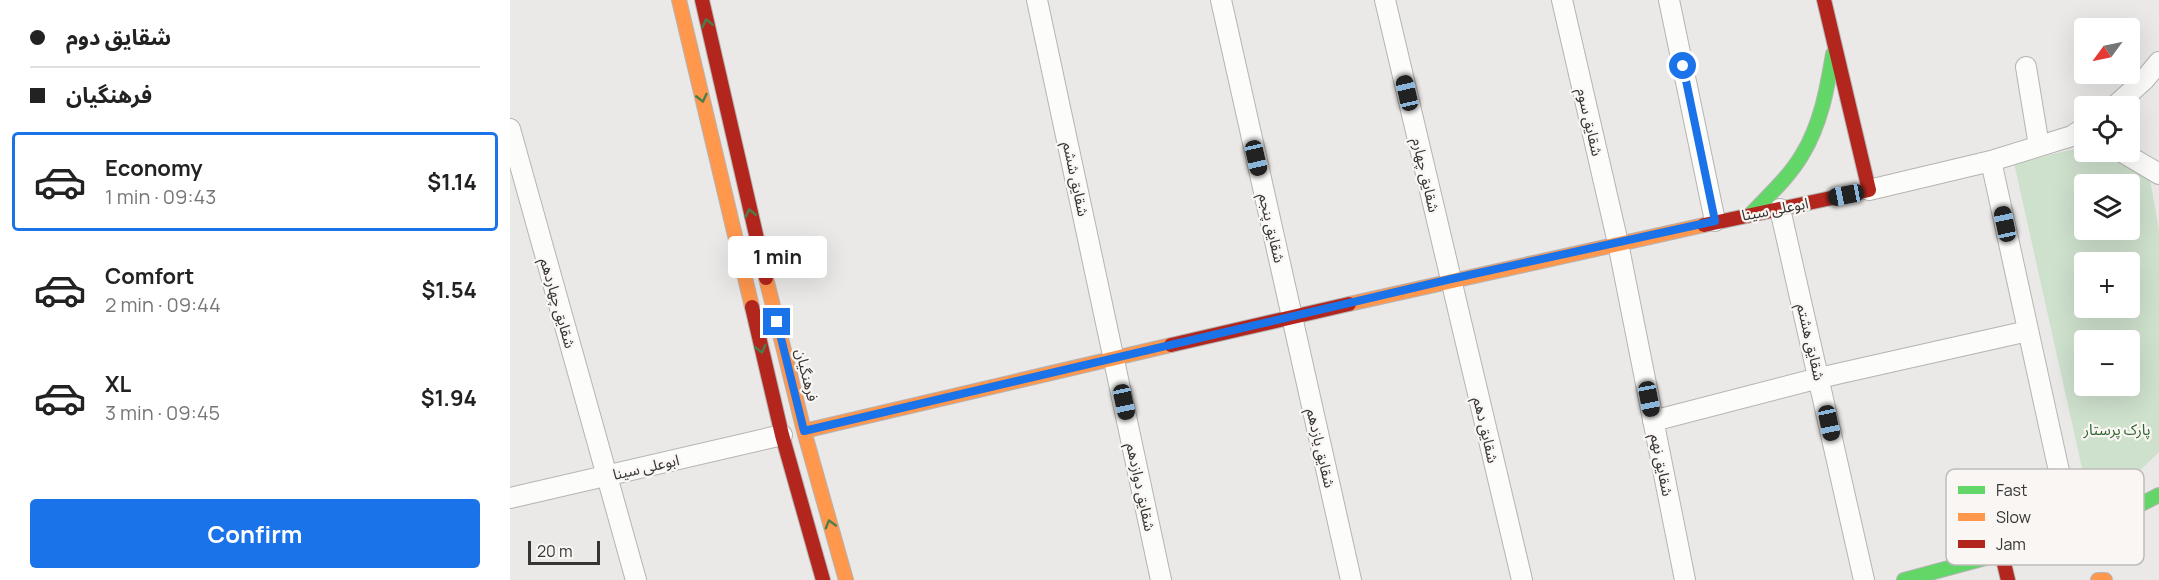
<!DOCTYPE html>
<html lang="en">
<head>
<meta charset="utf-8">
<style>
	body { margin:0; font-family:Manrope,"Noto Sans Arabic",sans-serif; background:#f2f2f2; color:#222; height:100vh; display:flex; flex-direction:column; font-size:22px; white-space:nowrap }
	* { box-sizing:border-box; margin:0 }
	p { font-size:20px; color:#767676 }
	.icon { flex:none; width:33px; height:33px; fill:none; stroke:currentColor; stroke-width:2; stroke-linecap:round; stroke-linejoin:round }
	.map { position:relative; flex:1; overflow:hidden }
	.side { display:flex; flex-direction:column; background:#fff; width:510px }
	.side>* { flex:none }
	.hud { display:grid; align-content:center; height:132px; padding:0 30px; background:#fff }
	.needle { width:39px; rotate:237deg }
	.tools { position:absolute; left:1564px; top:18px; display:grid; gap:12px }
	.tools a { display:grid; place-items:center; width:66px; height:66px; border-radius:6px; background:#fff; box-shadow:0 6px 24px #0002; font-size:30px }
	.scale { position:absolute; left:18px; bottom:15px; width:72px; box-sizing:border-box; padding-left:6px; border:3px solid #363534; border-top:0; font-size:16px; line-height:21px; white-space:nowrap; color:#363534; -webkit-text-stroke:4px #f9f6f3; paint-order:stroke }
	.end { position:absolute; width:27px; height:27px; margin:-14px; border:8px solid #1a73e8; background:#fff; box-shadow:0 0 0 3px #fff }
	.from { border-radius:50% }
	.bubble { position:absolute; height:42px; border-radius:6px; background:#fff; box-shadow:0 6px 24px #0002; font-size:20px; font-weight:700; line-height:42px; text-align:center }
	.car { position:absolute; width:18px; height:36px; margin:-18px -9px; border-radius:8px; box-shadow:0 0 4px 2px #0007; background:linear-gradient(#222 24%,#8ab4d8 0 40%,#222 0 76%,#8ab4d8 0 86%,#222 0) }
	.hud b { display:flex; align-items:center; gap:21px; height:57px; font-size:22px }
	.hud b+b { border-top:2px solid #e0e0e0 }
	.hud i { width:15px; height:15px; background:#222 }
	ul { padding:0; list-style:none }
	li { display:flex; align-items:center; gap:18px; height:99px; margin:0 12px 9px; padding:0 18px; border:3px solid transparent; border-radius:6px }
	li div { flex:1 }
	li b { display:block; font-size:22px }
	li em { font-style:normal; font-weight:700 }
	li.current { border-color:#1a73e8 }
	li>.icon { width:54px; height:54px; stroke-width:1.5 }
	.cta { display:flex; gap:12px; margin-top:auto; padding:12px 30px }
	.cta a { flex:1; height:69px; border-radius:6px; background:#1a73e8; color:#fff; font-size:24px; font-weight:700; line-height:69px; text-align:center }
	main { display:flex; flex:1; min-height:0 }
	.map>svg:first-child { display:block }
	.green { fill:#cee1cd; fill-rule:evenodd }
	.lines { fill:none; stroke-linecap:round; stroke-linejoin:round }
	.street-casing { stroke:#b5b4b3; stroke-width:22 }
	.fast-casing { stroke:#b5b4b3; stroke-width:16 }
	.slow-casing { stroke:#b5b4b3; stroke-width:16 }
	.jam-casing { stroke:#b5b4b3; stroke-width:16 }
	.street { stroke:#fcfcfb; stroke-width:20 }
	.fast { stroke:#63d668; stroke-width:14 }
	.slow { stroke:#ff974d; stroke-width:14 }
	.jam { stroke:#b3261e; stroke-width:14 }
	.oneway { stroke:#4a7d4b }
	.route { stroke:#1a73e8; stroke-width:8 }
	.labels { text-anchor:middle; dominant-baseline:central; stroke-width:4.5; stroke-linejoin:round; paint-order:stroke }
	.street-label { font-size:15px; fill:#363534; stroke:#f9f6f3 }
	.park-label { font-size:15px; fill:#2f6430; stroke:#f9f6f3 }
	.key { fill:#f9f6f3; stroke:#bebcba; stroke-width:1.5 }
	.key-label { font-size:16px; fill:#363534 }
</style>
</head>
<body>
<main>
<section class="side">
<div class="hud">
<b><i class="from"></i>شقایق دوم</b>
<b><i></i>فرهنگیان</b>
</div>
<ul>
<li class="current"><svg class="icon" aria-label="car" viewBox="0 0 24 24"><path d="M5 17H2v-5l4-1 3-4h7l3 4 3 1v5h-3M9 17h6M6 11h13"/><circle cx="7" cy="17" r="2"/><circle cx="17" cy="17" r="2"/></svg><div><b>Economy</b><p>1 min · 09:43</p></div><em>$1.14</em></li>
<li><svg class="icon" aria-label="car" viewBox="0 0 24 24"><path d="M5 17H2v-5l4-1 3-4h7l3 4 3 1v5h-3M9 17h6M6 11h13"/><circle cx="7" cy="17" r="2"/><circle cx="17" cy="17" r="2"/></svg><div><b>Comfort</b><p>2 min · 09:44</p></div><em>$1.54</em></li>
<li><svg class="icon" aria-label="car" viewBox="0 0 24 24"><path d="M5 17H2v-5l4-1 3-4h7l3 4 3 1v5h-3M9 17h6M6 11h13"/><circle cx="7" cy="17" r="2"/><circle cx="17" cy="17" r="2"/></svg><div><b>XL</b><p>3 min · 09:45</p></div><em>$1.94</em></li>
</ul>
<div class="cta"><a>Confirm</a></div>
</section>
<div class="map">
<svg width="1649" height="580" viewBox="0 0 1649 580">
	<rect width="100%" height="100%" fill="#eae9e7"/>
	<path class="green" d="M 1569,148 L 1575,148 L 1575,152 L 1608,152 L 1640,179 L 1649,230 L 1649,452 L 1613,487 L 1578,495 L 1504,163 ZM 1575,184 L 1620,184 L 1620,230 L 1575,230 ZM 1575,262 L 1620,262 L 1620,308 L 1575,308 ZM 1575,340 L 1620,340 L 1620,386 L 1575,386 Z"/>
	<g class="lines">
		<defs>
			<path id="street" d="M 527,0 L 651,580
				M 711,0 L 841,580
				M 875,0 L 1012,580
				M 1052,0 L 1108,243 L 1175,580
				M 1159,0 L 1205,221
				M 1516,67 L 1529,146
				M 1605,106 L 1635,79 L 1649,62
				M 0,129 L 126,580
				M 1612,152 L 1649,174
				M 1481,161 L 1563,535
				M 1359,190 L 1481,161 L 1562,136 L 1575,127
				M 1270,209 L 1354,580
				M 1143,421 L 1309,378 L 1518,331
				M 0,498 L 272,435"/>
			<path id="fast" d="M 1241,214 C 1259,195 1279,177 1292,155 C 1311,124 1317,89 1323,54
				M 1394,580 L 1580,530 L 1649,495"/>
			<path id="slow" d="M 169,0 L 242,307
				M 256,278 L 294,431 L 336,580
				M 839,304 L 1194,225
				M 294,431 L 661,345
				M 1588,580 L 1595,580"/>
			<path id="jam" d="M 192,0 L 256,278
				M 1194,225 L 1359,190 L 1314,0
				M 242,307 L 272,435 L 313,580
				M 661,345 L 839,304
				M 1492,555 L 1498,580"/>
		</defs>
		<use href="#street" class="street-casing"/>
		<use href="#fast" class="fast-casing"/>
		<use href="#slow" class="slow-casing"/>
		<use href="#jam" class="jam-casing"/>
		<use href="#street" class="street"/>
		<use href="#fast" class="fast"/>
		<use href="#slow" class="slow"/>
		<use href="#jam" class="jam"/>
	</g>
	<defs><path id="oneway-chevron" d="M-2-3.5L2.5 0L-2 3.5" fill="none" stroke-width="1.6" stroke-linecap="round" stroke-linejoin="round" transform="scale(1.5)"/></defs>
	<g class="oneway">
		<use href="#oneway-chevron" transform="translate(197 23) rotate(-103)"/>
		<use href="#oneway-chevron" transform="translate(192 98) rotate(77)"/>
		<use href="#oneway-chevron" transform="translate(240 213) rotate(-103)"/>
		<use href="#oneway-chevron" transform="translate(251 349) rotate(77)"/>
		<use href="#oneway-chevron" transform="translate(320 524) rotate(-106)"/>
	</g>
	<g class="lines">
		<path class="route" d="M 267,322 L 294,431 L 941,279 L 1205,221 L 1173,66"/>
	</g>
	<g class="labels">
		<g class="street-label">
			<text transform="translate(1080 122) rotate(77)">شقایق سوم</text>
			<text transform="translate(916 175) rotate(77)">شقایق چهارم</text>
			<text transform="translate(566 179) rotate(78)">شقایق ششم</text>
			<text transform="translate(1265 209) rotate(-11)">ابوعلی سینا</text>
			<text transform="translate(762 228) rotate(77)">شقایق پنجم</text>
			<text transform="translate(48 303) rotate(74)">شقایق چهاردهم</text>
			<text transform="translate(1301 342) rotate(77)">شقایق هشتم</text>
			<text transform="translate(297 375) rotate(76)">فرهنگیان</text>
			<text transform="translate(976 430) rotate(77)">شقایق دهم</text>
			<text transform="translate(811 448) rotate(77)">شقایق یازدهم</text>
			<text transform="translate(1152 465) rotate(79)">شقایق نهم</text>
			<text transform="translate(136 467) rotate(-13)">ابوعلی سینا</text>
			<text transform="translate(631 487) rotate(78)">شقایق دوازدهم</text>
		</g>
		<g class="park-label">
			<text x="1607" y="429">پارک پرستار</text>
		</g>
	</g>
	<rect x="1436" y="469" width="198" height="96" rx="9" class="key"/>
	<rect x="1448" y="486" width="27" height="8" fill="#63d668"/>
	<rect x="1448" y="513" width="27" height="8" fill="#ff974d"/>
	<rect x="1448" y="540" width="27" height="8" fill="#b3261e"/>
	<g class="key-label">
		<text x="1486" y="496">Fast</text>
		<text x="1486" y="523">Slow</text>
		<text x="1486" y="550">Jam</text>
	</g>
</svg>
<div class="tools">
<a><svg class="needle" viewBox="-14 -14 28 28"><path d="M0-13l5 13h-10z" fill="#e53935"/><path d="M0 13l5-13h-10z" fill="#767676"/></svg></a>
<a><svg class="icon" aria-label="locate" viewBox="0 0 24 24"><circle cx="12" cy="12" r="6"/><path d="M12 2v4M12 18v4M2 12h4M18 12h4"/></svg></a>
<a><svg class="icon" aria-label="layers" viewBox="0 0 24 24"><path d="M12 4l9 5-9 5-9-5zM3 14l9 5 9-5"/></svg></a>
<a>+</a>
<a>−</a>
</div>
<div class="scale">20 m</div>
<i class="end from" style="left:1173px;top:66px"></i>
<i class="end" style="left:267px;top:322px"></i>
<div class="bubble" style="left:218px;top:236px;width:99px">1 min</div>
<i class="car" style="left:897px;top:93px;rotate:347deg"></i>
<i class="car" style="left:746px;top:158px;rotate:167deg"></i>
<i class="car" style="left:1336px;top:195px;rotate:259deg"></i>
<i class="car" style="left:1495px;top:224px;rotate:348deg"></i>
<i class="car" style="left:1139px;top:399px;rotate:169deg"></i>
<i class="car" style="left:614px;top:402px;rotate:168deg"></i>
<i class="car" style="left:1319px;top:423px;rotate:168deg"></i>
</div>
</main>
</body>
</html>
